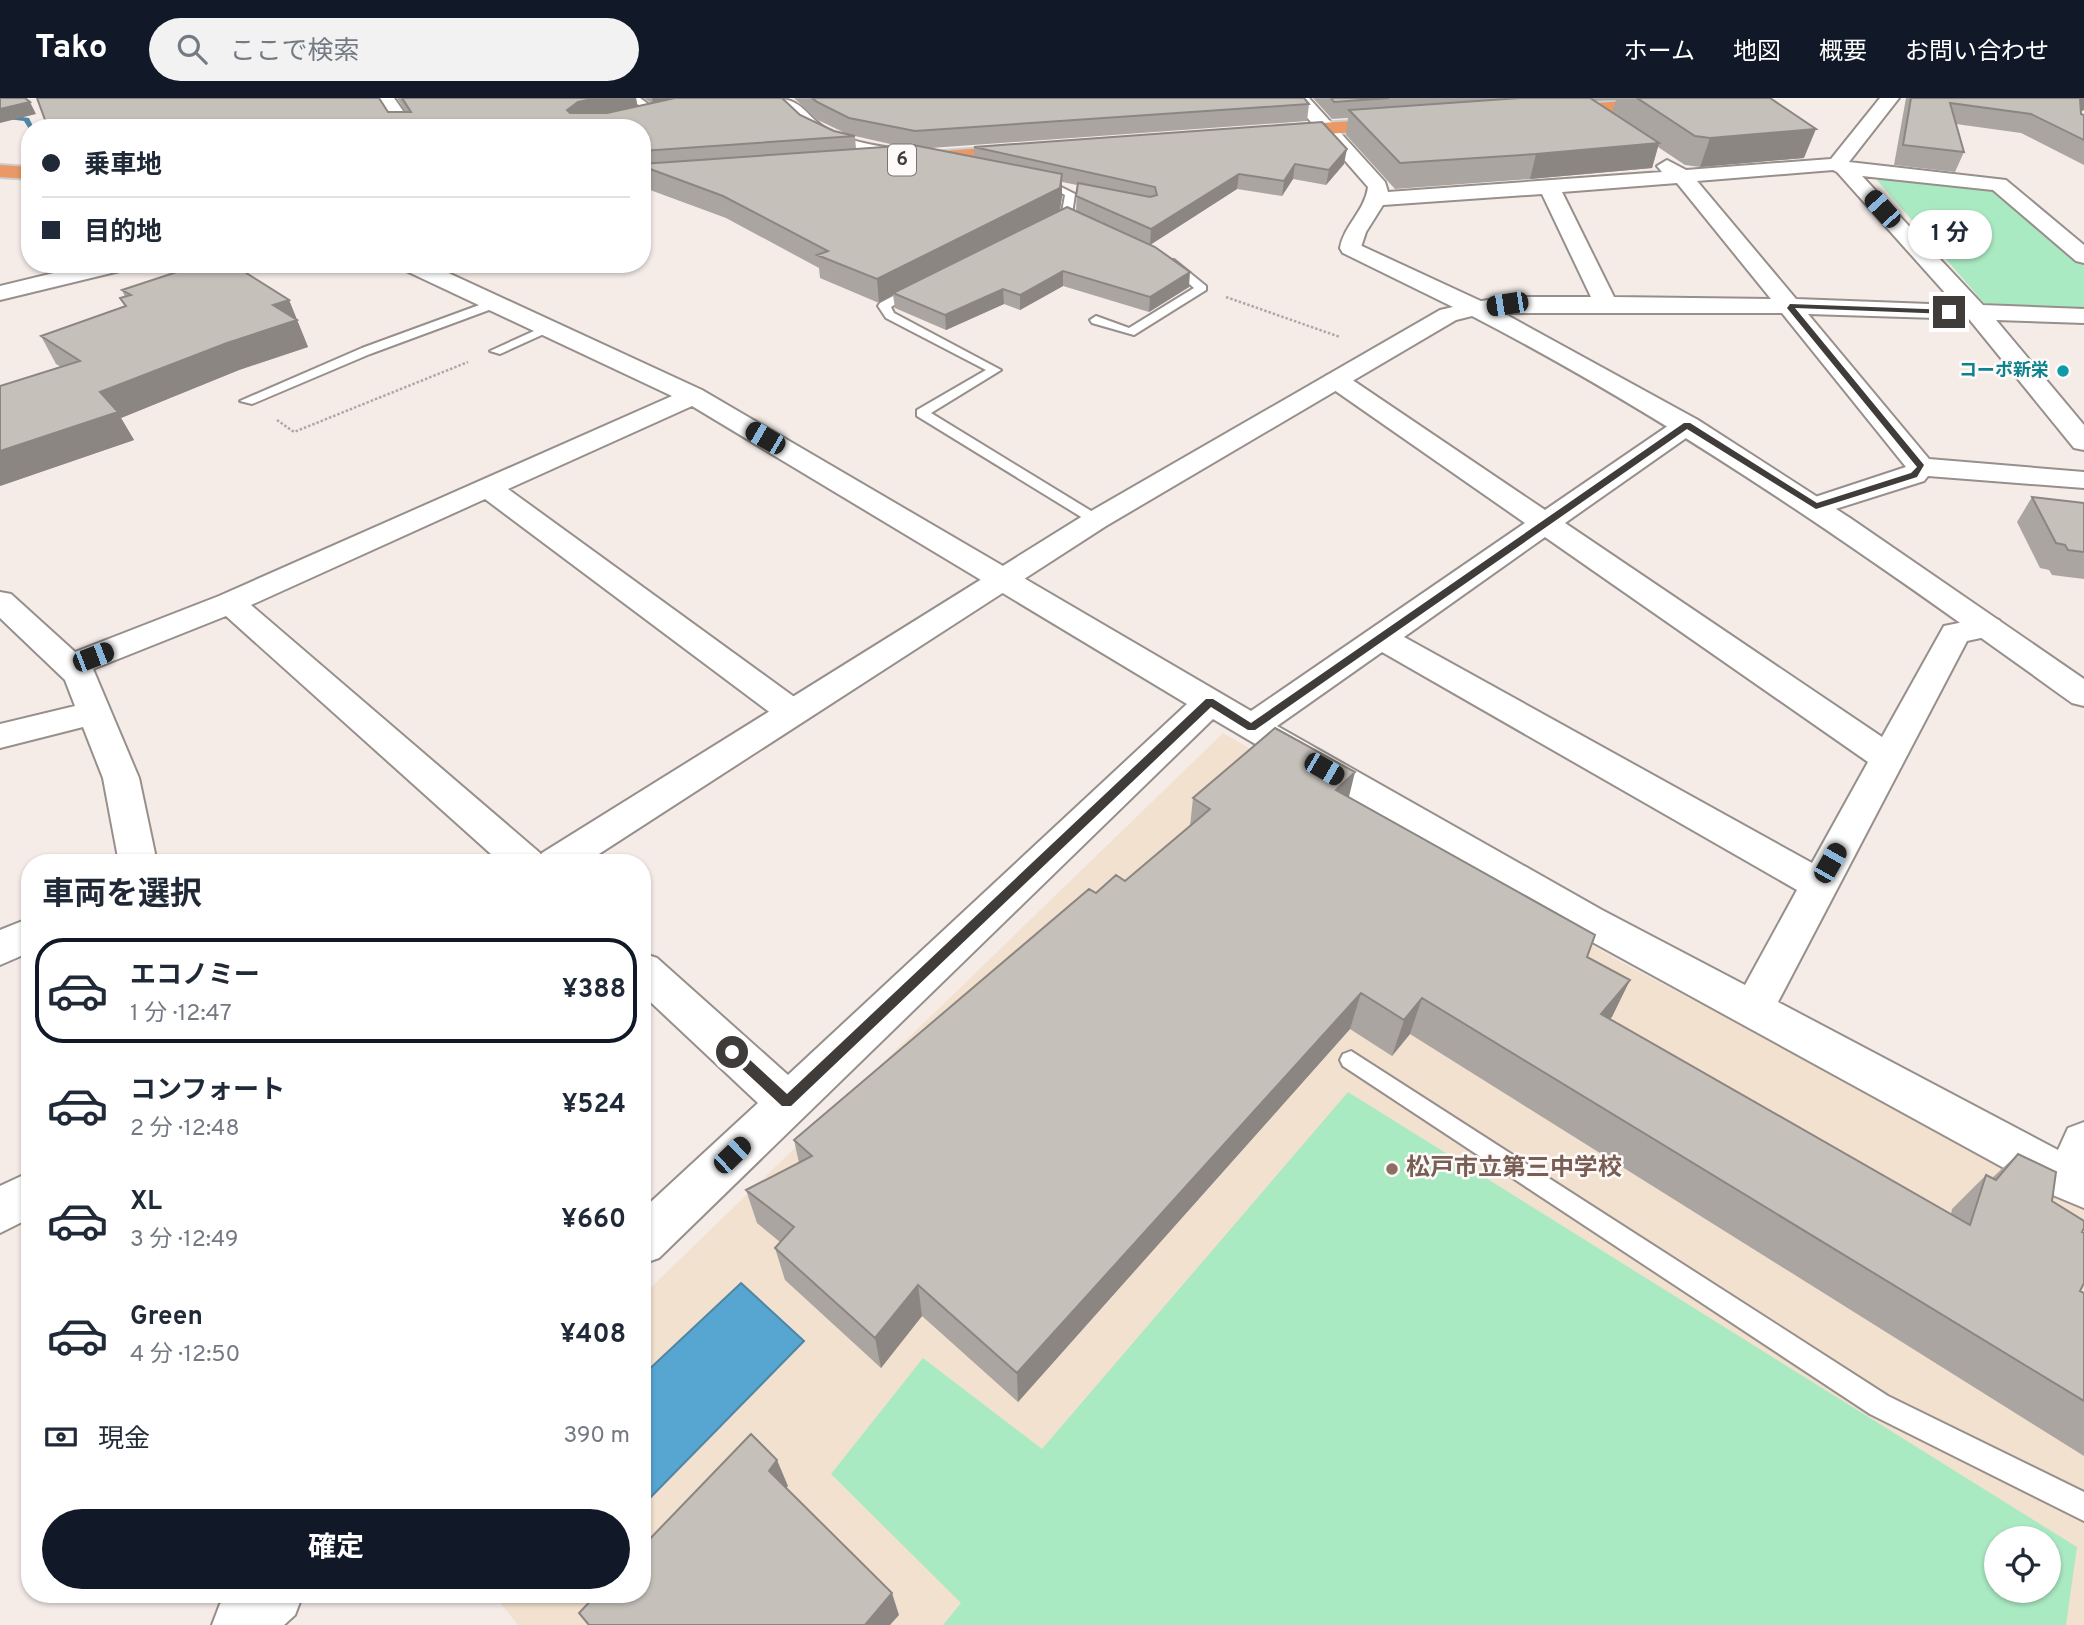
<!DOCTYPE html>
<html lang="ja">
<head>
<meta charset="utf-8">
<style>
	body { margin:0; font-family:Overpass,"Noto Sans JP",sans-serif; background:#f2f2f3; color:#1f2937; height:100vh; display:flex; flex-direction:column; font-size:26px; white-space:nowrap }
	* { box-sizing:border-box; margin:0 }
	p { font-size:23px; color:#747a83 }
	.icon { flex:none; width:38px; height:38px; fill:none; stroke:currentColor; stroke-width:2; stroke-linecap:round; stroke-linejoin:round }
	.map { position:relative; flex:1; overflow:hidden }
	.sheet { position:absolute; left:21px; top:756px; width:630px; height:749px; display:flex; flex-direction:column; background:#fff; border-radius:28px; box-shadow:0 2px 5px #0004 }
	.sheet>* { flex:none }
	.banner { position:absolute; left:21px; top:21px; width:630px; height:154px; border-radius:28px; box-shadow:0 2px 5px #0004; display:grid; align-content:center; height:154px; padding:0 21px; background:#fff }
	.buttons { position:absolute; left:1984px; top:1428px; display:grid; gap:14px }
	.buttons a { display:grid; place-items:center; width:77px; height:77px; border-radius:50%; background:#fff; box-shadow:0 2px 5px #0004; font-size:35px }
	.end { position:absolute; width:32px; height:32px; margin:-16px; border:9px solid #3f3c3a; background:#fff; box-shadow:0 0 0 4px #fff }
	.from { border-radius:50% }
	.bubble { position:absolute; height:49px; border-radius:24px; background:#fff; box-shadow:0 2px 5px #0004; font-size:23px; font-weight:700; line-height:49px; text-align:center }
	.car { position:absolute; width:21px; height:42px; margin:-21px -10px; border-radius:9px; box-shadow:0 0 5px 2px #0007; background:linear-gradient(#222 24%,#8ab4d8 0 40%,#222 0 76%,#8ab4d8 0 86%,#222 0) }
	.banner b { display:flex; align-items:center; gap:24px; height:66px; font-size:26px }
	.banner b+b { border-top:2px solid #e0e1e3 }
	.banner i { width:18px; height:18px; background:#1f2937 }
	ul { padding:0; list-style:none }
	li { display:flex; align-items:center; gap:21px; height:105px; margin:0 14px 10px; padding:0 7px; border:4px solid transparent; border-radius:28px }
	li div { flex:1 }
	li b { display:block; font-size:26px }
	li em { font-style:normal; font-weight:700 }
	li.on { border-color:#111827 }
	li>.icon { width:63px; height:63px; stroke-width:1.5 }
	h2 { padding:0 21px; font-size:32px; line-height:84px }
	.pay { display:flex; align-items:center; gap:18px; height:77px; padding:0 21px; font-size:26px }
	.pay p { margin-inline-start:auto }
	.primary-button { display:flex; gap:14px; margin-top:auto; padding:14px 21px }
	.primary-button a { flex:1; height:80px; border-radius:42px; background:#111827; color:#fff; font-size:28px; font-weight:700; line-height:80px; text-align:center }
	header { display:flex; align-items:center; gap:42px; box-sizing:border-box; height:98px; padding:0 35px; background:#111827; color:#fff }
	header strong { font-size:33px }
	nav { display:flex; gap:38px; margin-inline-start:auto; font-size:24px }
	.search { width:490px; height:63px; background:#f2f2f3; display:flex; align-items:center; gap:18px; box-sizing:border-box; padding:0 24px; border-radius:38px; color:#747a83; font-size:26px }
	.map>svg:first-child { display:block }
	.education { fill:#f3e1d0; fill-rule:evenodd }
	.green { fill:#aaeac2; fill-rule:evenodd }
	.water { fill:#56a6d1; stroke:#4f86a4; stroke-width:2 }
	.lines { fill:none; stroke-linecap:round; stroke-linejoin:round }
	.stream { fill:#4f86a4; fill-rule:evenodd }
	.lane-casing { stroke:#978f8b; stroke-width:4 }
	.street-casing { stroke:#978f8b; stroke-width:4 }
	.secondary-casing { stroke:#978f8b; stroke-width:4 }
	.highway-casing { stroke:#cdcccc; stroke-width:4 }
	.path { stroke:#aea7a4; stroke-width:2.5; stroke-dasharray:2.5 2; stroke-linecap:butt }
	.lane { fill:#fff; fill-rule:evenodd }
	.street { fill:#fff; fill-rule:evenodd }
	.secondary { fill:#fff; fill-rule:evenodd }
	.highway { fill:#e99866; fill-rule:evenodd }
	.wall { fill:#aaa5a0; fill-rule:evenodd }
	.shaded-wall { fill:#8b8682 }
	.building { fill:#c6c0ba; stroke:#8b8682; stroke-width:2 }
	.route { fill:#3f3c3a }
	.culture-dot { fill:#0f9aa8; stroke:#fefaf9; stroke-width:2.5 }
	.education-dot { fill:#8d6e63; stroke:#fefaf9; stroke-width:2.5 }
	.labels { text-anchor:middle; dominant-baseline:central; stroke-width:5; stroke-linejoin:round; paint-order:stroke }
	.far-culture-label { font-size:18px; font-weight:bold; fill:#0d838f; stroke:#fefaf9; text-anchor:end }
	.shield { fill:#fefaf9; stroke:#787573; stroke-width:2 }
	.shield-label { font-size:19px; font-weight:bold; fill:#3f3c3a }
	.near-education-label { font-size:24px; font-weight:bold; fill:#785e54; stroke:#fefaf9; text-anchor:start }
</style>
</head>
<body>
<header>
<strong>Tako</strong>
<div class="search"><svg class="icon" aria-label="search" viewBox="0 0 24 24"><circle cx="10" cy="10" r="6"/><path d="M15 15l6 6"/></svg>ここで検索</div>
<nav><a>ホーム</a><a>地図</a><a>概要</a><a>お問い合わせ</a></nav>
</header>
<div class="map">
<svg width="2084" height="1527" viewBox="0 0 2084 1527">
	<rect width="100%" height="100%" fill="#f5ece8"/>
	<path class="education" d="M 1223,635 L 1623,865 L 2084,1109 L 2084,1527 L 518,1527 L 493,1496 L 642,1496 L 642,1198 ZM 1997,1440 L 2049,1440 L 2049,1493 L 1997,1493 Z"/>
	<path class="green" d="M 1876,81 L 1999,93 L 2084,166 L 2084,210 L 1984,205 Z
		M 1348,994 L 2077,1449 L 2066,1527 L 943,1527 L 961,1505 L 831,1376 L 923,1260 L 1042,1351 ZM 1997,1440 L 2049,1440 L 2049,1493 L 1997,1493 Z"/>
	<path class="water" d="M 741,1185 L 804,1243 L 642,1408 L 642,1278 Z"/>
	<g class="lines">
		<path class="stream" d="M 0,16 L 29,20 L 34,30 L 29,31 L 24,23 L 0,20 Z"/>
		<defs>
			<path id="lane" d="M 629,0 L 640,0 L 659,14 L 651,16 Z
				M 1059,88 L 1075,96 L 1072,116 L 1051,128 L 1047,127 L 1047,123 L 1062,114 L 1065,97 L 1054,91 Z
				M 1166,162 L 1174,162 L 1206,188 L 1206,192 L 1134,237 L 1092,225 L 1090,222 L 1096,218 L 1129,230 L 1194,190 L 1166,166 Z
				M 912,188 L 922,190 L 891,209 L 894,215 L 1001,272 L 931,315 L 1101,419 L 1101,425 L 1091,425 L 917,318 L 917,312 L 986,272 L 886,220 L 878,208 L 880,205 Z
				M 493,202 L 499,206 L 497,209 L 370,256 L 252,306 L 240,303 L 362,250 Z
				M 545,228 L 555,231 L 500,256 L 490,253 Z
				M 1351,953 L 1888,1298 L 2084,1394 L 2084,1423 L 1870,1316 L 1343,968 L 1340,962 L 1343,956 Z"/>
			<path id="street" d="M 376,0 L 394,0 L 415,30 L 396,30 Z
				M 770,0 C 806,0 803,18 830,33 C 857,48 891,48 921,56 L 924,60 L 914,66 C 861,57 805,46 770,0 Z
				M 1290,0 L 1309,0 L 1385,84 L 1388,94 L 1662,74 L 1657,68 L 1667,62 L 1686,72 L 1831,61 L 1880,0 L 1899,0 L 1849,64 L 2006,82 L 2084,147 L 2084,165 L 2076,163 L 1993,92 L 1862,78 L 1983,207 L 2084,211 L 2084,225 L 1996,222 L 2084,327 L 2084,352 L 2074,350 L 1969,221 L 1808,216 L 1929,361 L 2084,374 L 2084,390 L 1928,378 L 1924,383 L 1826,414 L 1816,417 L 1806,414 L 1802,408 L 1806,402 L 1906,369 L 1782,215 L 1469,215 L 1465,210 L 1469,205 L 1507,199 L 1591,199 L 1542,96 L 1383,107 L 1366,134 L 1359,155 L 1343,155 L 1340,150 C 1344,127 1365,113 1368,89 ZM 1833,72 L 1837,74 L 1956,207 L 1796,201 L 1697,83 ZM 1677,85 L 1771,201 L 1614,199 L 1562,94 Z
				M 91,166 L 131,166 L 128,171 L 0,202 L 0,188 Z
				M 399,166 L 429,166 L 702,292 L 1251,613 L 1525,425 L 1327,287 L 1323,282 L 1327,277 L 1345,277 L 1545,412 L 1678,321 L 1696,321 L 1700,327 L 1696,333 L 1565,425 L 1882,639 L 1944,528 L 1988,519 L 1999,522 L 2004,529 L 1999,536 L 1967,543 L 1778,904 L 2058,1052 L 2068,1030 L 2084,1024 L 2084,1110 L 2055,1098 L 1574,834 L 1213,621 L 659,1160 L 642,1166 L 642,1112 L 758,1005 L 642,896 L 642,855 L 657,860 L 788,977 L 1187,606 L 692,308 L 508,391 L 804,606 L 809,614 L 804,622 L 792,625 L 780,622 L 485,401 L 251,507 L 540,755 L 545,765 L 501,765 L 226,518 L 93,571 L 139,680 L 157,765 L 119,765 L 103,680 L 83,629 L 0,650 L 0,626 L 75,608 L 65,582 L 0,520 L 0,494 L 11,496 L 75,554 L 219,498 L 672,298 L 402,171 ZM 1545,439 L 1868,664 L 1812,765 L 1404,539 ZM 1382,554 L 1797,792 L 1745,887 L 1602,812 L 1277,628 Z
				M 30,820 L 30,854 L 0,867 L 0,832 Z
				M 231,1496 L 303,1496 L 295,1517 L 284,1527 L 212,1527 L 220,1506 Z"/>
			<path id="secondary" d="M 1351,143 L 1485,205 L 1698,322 L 1850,420 L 2084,581 L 2084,608 L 2072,605 C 1878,465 1685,328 1472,218 L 1456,222 L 1106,428 L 585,765 L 537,765 L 542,755 L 1086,416 L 1440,212 L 1453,209 L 1343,155 L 1340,150 Z
				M 30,1074 L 30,1120 L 0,1135 L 0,1088 Z"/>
			<path id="highway" d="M 1667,0 L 1747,0 L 1738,5 L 1555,20 L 1546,14 L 1555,8 Z
				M 1398,20 L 1407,26 L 1405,30 L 1276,40 L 1267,34 L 1276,28 Z
				M 1028,47 L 1038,53 L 1035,57 L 913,67 L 903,61 L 913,55 Z
				M 0,67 L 30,69 L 30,81 L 0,79 Z"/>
		</defs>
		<use href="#lane" class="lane-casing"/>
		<use href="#street" class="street-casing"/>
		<use href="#secondary" class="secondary-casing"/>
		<use href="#highway" class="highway-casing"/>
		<path class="path" d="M 1226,199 L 1340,239
			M 277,322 L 294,334 L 468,264"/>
		<use href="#lane" class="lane"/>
		<use href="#street" class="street"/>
		<use href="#secondary" class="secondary"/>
		<use href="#highway" class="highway"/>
	</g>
	<path class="wall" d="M 397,0 L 636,0 L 637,8 L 651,5 L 644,0 L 782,0 L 800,17 L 834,33 L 849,37 L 818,22 L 794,0 L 1304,0 L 1309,6 L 1307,23 L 931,50 L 974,59 L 974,49 L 1344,66 L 1326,87 L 1293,81 L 1282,98 L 1237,91 L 1150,147 L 1189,189 L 1149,214 L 1063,188 L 1020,212 L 1004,206 L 946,232 L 895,210 L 893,197 L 879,205 L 820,180 L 819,170 L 726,120 L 642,89 L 642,30 L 388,14 L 406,14 ZM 855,38 L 899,48 L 856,51 ZM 1062,84 L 1077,87 L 1076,113 L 1060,112 L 1062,98 Z
		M 1313,0 L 1770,0 L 1804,60 L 1700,69 L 1685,67 L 1658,49 L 1652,70 L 1530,81 L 1395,91 L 1346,37 L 1348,20 L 1332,21 ZM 1616,2 L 1612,15 L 1594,3 Z
		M 1906,0 L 2084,0 L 2081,14 L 2081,16 L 2084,17 L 2084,67 L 2021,35 L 1956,26 L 1964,54 L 1955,74 L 1894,67 Z
		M 30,98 L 30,111 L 24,101 Z
		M 122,192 L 289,202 L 308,249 L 239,272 L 121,320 L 134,342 L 0,388 L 0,288 L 61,269 L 56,266 L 41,238 L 125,209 L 120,200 L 125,199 Z
		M 2032,399 L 2084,405 L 2084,481 L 2052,477 L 2049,472 L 2040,470 L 2017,424 Z
		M 1349,699 L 1587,859 L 1630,882 L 1610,921 L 1951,1116 L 1952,1111 L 1986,1077 L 1992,1080 L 2018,1056 L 2052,1103 L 2082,1134 L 2080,1193 L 2084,1195 L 2084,1358 L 1410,936 L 1392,958 L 1350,931 L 1018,1304 L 922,1218 L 881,1270 L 785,1182 L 775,1150 L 780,1144 L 757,1125 L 746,1092 L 799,1065 L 794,1042 L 1096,795 L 1125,783 L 1190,728 L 1193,700 Z"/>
	<path class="shaded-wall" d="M 597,0 L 636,0 L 638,10 L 571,30 L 567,12 L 578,4 Z
		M 652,0 L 682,0 L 653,6 Z
		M 2080,0 L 2084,0 L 2084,12 L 2071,19 Z
		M 30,4 L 36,16 L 0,25 L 0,11 Z
		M 1816,31 L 1804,60 L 1700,69 L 1710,40 Z
		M 1659,45 L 1652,70 L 1530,81 L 1536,56 Z
		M 1347,51 L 1344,66 L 1326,87 L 1329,72 Z
		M 1295,66 L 1293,81 L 1282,98 L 1284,83 Z
		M 1062,76 L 1062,98 L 1060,112 L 893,195 L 893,197 L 879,205 L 877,181 Z
		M 1239,76 L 1237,91 L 1150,147 L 1151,131 Z
		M 1063,173 L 1063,188 L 1020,212 L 1020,197 Z
		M 1190,174 L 1189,189 L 1149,214 L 1150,199 Z
		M 1003,191 L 1004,206 L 946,232 L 945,217 Z
		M 289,202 L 308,249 L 239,272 L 121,320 L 134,342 L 0,388 L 0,353 L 100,294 L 227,245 L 273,207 Z
		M 1355,674 L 1346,711 L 1336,692 Z
		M 1630,882 L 1612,919 L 1583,952 L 1601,916 Z
		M 1361,895 L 1350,931 L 1018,1304 L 1017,1275 Z
		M 1422,900 L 1410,936 L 1392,958 L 1404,922 Z
		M 918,1187 L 922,1218 L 881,1270 L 875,1240 Z
		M 777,1362 L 788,1388 L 779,1398 L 769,1373 Z
		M 892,1495 L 899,1517 L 890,1527 L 865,1527 Z"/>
	<path class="building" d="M 0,0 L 25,0 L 30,4 L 0,11 Z
		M 37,0 L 379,0 L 388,14 L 411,14 L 402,0 L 597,0 L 578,4 L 567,12 L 570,15 L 607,15 L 675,0 L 782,0 L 800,17 L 834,33 L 855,38 L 642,53 L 642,30 L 48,30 Z
		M 812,0 L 1304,0 L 1309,6 L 915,33 L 849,20 L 817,4 Z
		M 1331,0 L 1389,0 L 1334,4 Z
		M 1520,0 L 1590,0 L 1659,45 L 1536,56 L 1400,65 L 1349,12 Z
		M 1637,0 L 1770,0 L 1816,31 L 1710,40 L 1695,38 Z
		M 1911,0 L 2080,0 L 2081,16 L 2084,17 L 2084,42 L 2031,16 L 1950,5 L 1964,54 L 1903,47 Z
		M 1322,24 L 1347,51 L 1329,72 L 1295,66 L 1284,83 L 1239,76 L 1151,131 L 1076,98 L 1078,85 L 1150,99 L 1157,97 L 1155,89 L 974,49 Z
		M 913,47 L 1062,76 L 1060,90 L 877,181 L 817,157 L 828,153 L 723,98 L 642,68 L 642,66 Z
		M 1067,109 L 1155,149 L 1190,174 L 1150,199 L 1063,173 L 1020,197 L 1003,191 L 945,217 L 893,195 Z
		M 201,166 L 232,166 L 289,202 L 273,207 L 297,222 L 227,245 L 100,294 L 118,314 L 0,353 L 0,288 L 80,263 L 41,238 L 126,208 L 120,200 L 131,197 L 122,192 Z
		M 2032,399 L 2084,405 L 2084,454 L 2068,452 L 2065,447 L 2056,445 Z
		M 1275,630 L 1355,674 L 1336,692 L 1595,837 L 1587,859 L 1630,882 L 1601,916 L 1970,1127 L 1986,1077 L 1996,1082 L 2018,1056 L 2056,1074 L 2052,1103 L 2084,1123 L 2084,1130 L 2082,1134 L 2084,1135 L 2084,1185 L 2080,1193 L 2084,1195 L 2084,1303 L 1422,900 L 1404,922 L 1361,895 L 1017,1275 L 918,1187 L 875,1240 L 775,1150 L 794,1129 L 746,1092 L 812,1058 L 794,1042 L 1089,791 L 1096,795 L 1116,777 L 1125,783 L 1210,711 L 1193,700 Z
		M 751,1336 L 777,1362 L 769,1373 L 892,1495 L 865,1527 L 589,1527 L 579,1515 L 597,1496 L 642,1496 L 642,1449 Z"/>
	<path class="route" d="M 1790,206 L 1952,212 L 1949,216 L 1795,210 L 1924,367 L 1917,379 L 1816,411 L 1687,331 L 1255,632 L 1248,632 L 1211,609 L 791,1008 L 782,1008 L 728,958 L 728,950 L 737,950 L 787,996 L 1206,601 L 1213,601 L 1251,625 L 1684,325 L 1690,325 L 1817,405 L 1911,375 L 1917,369 L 1787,210 Z"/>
	<circle class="culture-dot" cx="2063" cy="273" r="7"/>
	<circle class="education-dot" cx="1392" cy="1071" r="7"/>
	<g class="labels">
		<g class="far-culture-label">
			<text x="2049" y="273">コーポ新栄</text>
		</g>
		<rect class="shield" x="888" y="46.5" width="28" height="31" rx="5"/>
		<g class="shield-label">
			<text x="902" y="62">6</text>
		</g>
		<g class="near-education-label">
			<text x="1406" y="1071">松戸市立第三中学校</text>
		</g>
	</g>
</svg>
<div class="buttons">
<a><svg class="icon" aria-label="locate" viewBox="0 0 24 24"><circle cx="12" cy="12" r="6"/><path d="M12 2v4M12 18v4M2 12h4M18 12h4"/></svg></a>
</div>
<i class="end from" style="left:732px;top:954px"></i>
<i class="end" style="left:1949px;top:214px"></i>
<div class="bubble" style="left:1908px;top:112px;width:84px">1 分</div>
<i class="car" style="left:1882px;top:111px;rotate:318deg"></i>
<i class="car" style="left:1507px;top:206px;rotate:261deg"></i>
<i class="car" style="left:765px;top:340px;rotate:300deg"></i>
<i class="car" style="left:93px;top:559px;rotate:69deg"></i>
<i class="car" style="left:1324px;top:671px;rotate:120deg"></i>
<i class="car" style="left:1830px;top:765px;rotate:30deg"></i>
<i class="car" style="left:732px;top:1057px;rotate:46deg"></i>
<div class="banner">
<b><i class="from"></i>乗車地</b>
<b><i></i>目的地</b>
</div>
<section class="sheet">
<h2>車両を選択</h2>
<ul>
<li class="on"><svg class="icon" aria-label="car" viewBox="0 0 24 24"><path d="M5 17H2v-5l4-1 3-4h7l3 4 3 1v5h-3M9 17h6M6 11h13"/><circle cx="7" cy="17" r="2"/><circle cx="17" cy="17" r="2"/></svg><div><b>エコノミー</b><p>1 分 · 12:47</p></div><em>¥388</em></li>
<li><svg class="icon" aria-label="car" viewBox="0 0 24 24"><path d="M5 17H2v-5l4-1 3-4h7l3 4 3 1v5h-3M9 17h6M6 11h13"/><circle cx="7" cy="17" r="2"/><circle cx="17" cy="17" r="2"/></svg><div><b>コンフォート</b><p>2 分 · 12:48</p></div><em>¥524</em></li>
<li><svg class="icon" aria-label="car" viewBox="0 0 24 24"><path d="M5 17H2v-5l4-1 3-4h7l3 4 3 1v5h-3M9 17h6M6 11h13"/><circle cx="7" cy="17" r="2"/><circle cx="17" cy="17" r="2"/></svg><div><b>XL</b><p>3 分 · 12:49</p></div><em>¥660</em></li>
<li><svg class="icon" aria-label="car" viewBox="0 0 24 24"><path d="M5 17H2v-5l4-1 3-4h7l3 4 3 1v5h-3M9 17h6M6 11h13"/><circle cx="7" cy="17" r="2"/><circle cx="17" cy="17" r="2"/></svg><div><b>Green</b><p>4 分 · 12:50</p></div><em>¥408</em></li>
</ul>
<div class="pay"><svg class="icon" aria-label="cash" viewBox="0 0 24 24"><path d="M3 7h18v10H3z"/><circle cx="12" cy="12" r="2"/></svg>現金<p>390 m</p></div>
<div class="primary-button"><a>確定</a></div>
</section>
</div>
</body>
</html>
